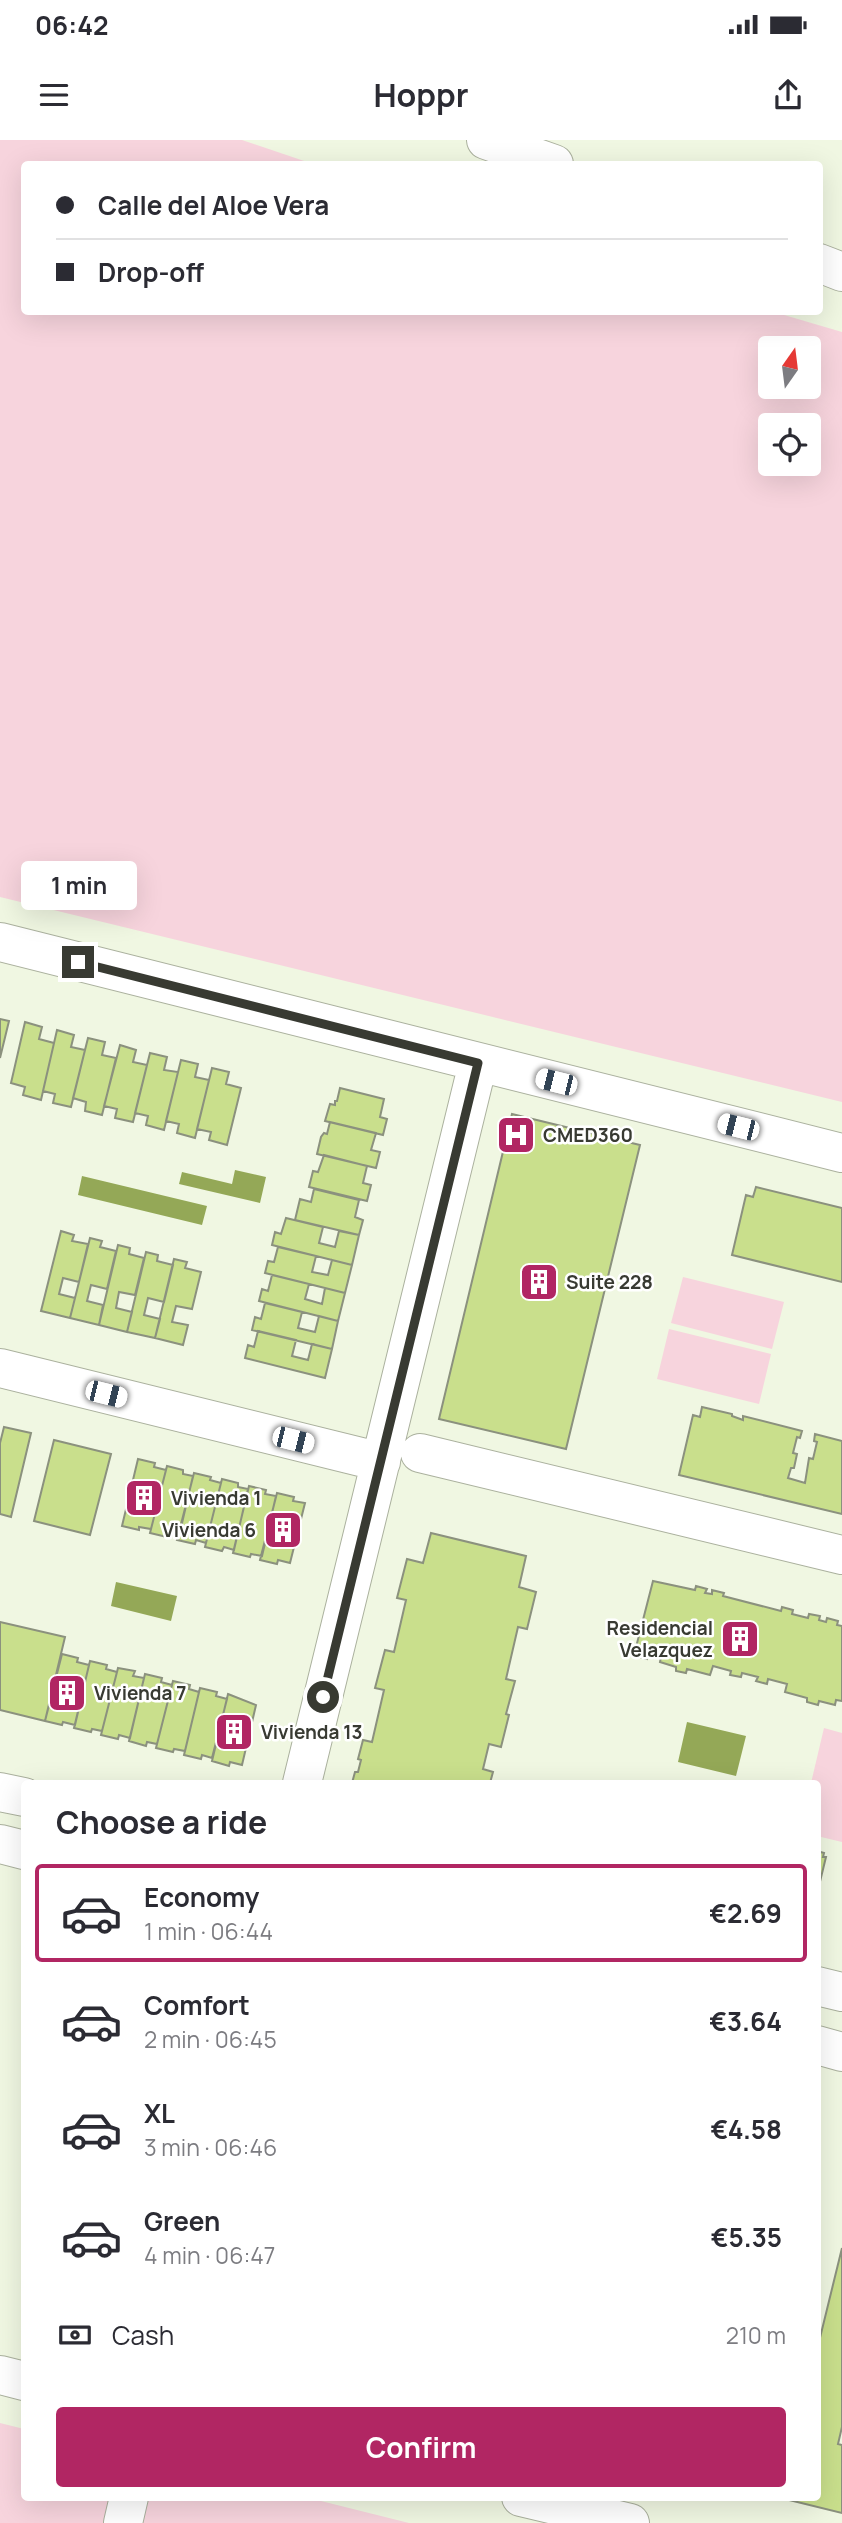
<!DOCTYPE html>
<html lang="en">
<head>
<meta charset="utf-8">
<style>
	body { margin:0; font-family:Manrope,sans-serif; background:#f7f7f7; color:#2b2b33; height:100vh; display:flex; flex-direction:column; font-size:26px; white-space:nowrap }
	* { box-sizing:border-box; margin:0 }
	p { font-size:23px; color:#7c7c81 }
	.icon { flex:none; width:38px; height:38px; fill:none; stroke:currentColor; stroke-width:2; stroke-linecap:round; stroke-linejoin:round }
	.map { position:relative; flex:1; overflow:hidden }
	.panel { position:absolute; left:21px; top:1640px; width:800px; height:721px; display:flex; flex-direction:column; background:#fff; border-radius:7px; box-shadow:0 7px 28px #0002 }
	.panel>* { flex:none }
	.hud { position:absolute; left:21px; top:21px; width:802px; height:154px; border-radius:7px; box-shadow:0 7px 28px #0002; display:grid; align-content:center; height:154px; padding:0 35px; background:#fff }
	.needle { width:46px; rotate:14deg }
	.buttons { position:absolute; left:758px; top:196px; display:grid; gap:14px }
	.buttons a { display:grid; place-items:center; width:63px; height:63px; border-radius:7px; background:#fff; box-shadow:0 7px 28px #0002; font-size:35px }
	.end { position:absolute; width:32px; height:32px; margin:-16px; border:9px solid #383a32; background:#fff; box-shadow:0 0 0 4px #fff }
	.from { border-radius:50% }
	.bubble { position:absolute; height:49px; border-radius:7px; background:#fff; box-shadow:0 7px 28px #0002; font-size:23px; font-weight:700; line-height:49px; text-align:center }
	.car { position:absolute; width:21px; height:42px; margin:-21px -10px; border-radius:9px; box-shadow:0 0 5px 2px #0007; background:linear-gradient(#fff 24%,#345 0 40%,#fff 0 76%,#345 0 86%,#fff 0) }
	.hud b { display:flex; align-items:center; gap:24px; height:66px; font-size:26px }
	.hud b+b { border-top:2px solid #e1e1e2 }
	.hud i { width:18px; height:18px; background:#2b2b33 }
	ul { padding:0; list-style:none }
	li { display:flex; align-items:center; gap:21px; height:98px; margin:0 14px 10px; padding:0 21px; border:4px solid transparent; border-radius:7px }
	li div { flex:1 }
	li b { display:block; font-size:26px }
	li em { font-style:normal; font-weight:700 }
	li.active { border-color:#b12663 }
	li>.icon { width:63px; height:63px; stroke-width:1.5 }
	h2 { padding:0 35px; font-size:32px; line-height:84px }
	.pay { display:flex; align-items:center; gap:18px; height:77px; padding:0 35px; font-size:26px }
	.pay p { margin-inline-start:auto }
	.button { display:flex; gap:14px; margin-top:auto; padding:14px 35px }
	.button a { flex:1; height:80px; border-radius:7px; background:#b12663; color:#fff; font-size:28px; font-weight:700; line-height:80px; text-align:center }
	.status { display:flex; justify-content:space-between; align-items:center; height:49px; padding:0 35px; background:#fff; direction:ltr }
	.status svg { height:19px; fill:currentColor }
	header { display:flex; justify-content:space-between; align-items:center; height:91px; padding:0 35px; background:#fff; font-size:32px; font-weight:700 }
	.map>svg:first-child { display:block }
	.green { fill:#f7d4dd; fill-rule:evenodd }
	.water { fill:#94a857 }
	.building { fill:#c9df8c; stroke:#8b917e; stroke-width:2 }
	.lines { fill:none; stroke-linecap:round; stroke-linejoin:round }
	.minor-casing { stroke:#abb19e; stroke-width:40 }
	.major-casing { stroke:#abb19e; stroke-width:40 }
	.highway-casing { stroke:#abb19e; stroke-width:40 }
	.minor { stroke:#fff; stroke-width:38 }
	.major { stroke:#fff; stroke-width:38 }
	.highway { stroke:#fff; stroke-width:38 }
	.route { stroke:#383a32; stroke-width:9 }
	.labels { text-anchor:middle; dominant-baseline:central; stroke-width:5; stroke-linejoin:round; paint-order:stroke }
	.poi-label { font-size:19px; font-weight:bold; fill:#383a32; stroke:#fff; text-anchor:start }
</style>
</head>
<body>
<div class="status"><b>06:42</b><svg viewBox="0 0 49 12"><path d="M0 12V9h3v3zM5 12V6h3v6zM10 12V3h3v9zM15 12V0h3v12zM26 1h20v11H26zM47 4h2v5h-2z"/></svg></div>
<header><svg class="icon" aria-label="menu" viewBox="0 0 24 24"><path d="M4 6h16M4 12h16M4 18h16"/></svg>Hoppr<svg class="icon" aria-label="share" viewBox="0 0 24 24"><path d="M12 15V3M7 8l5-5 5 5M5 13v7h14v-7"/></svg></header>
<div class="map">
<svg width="842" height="2383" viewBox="0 0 842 2383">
	<rect width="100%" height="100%" fill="#f0f7e2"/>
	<path class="green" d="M 0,0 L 242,0 L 313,24 L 24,24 L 24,172 L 774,172 L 842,192 L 842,962 L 0,757 ZM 770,208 L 808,208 L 808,247 L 770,247 ZM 808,285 L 808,324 L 770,324 L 770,285 Z
		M 683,1137 L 784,1162 L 772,1209 L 671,1183 Z
		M 669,1189 L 771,1214 L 759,1264 L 657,1239 Z
		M 824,1588 L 842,1593 L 842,1702 L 817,1696 L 817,1643 L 811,1643 Z
		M 0,2283 L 24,2289 L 24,2357 L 305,2357 L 409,2383 L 0,2383 Z"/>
	<path class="water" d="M 235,1030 L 266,1037 L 260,1063 L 179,1044 L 182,1032 L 232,1044 Z
		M 82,1036 L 207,1066 L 202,1085 L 78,1055 Z
		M 116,1442 L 177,1456 L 171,1481 L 111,1466 Z
		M 687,1582 L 746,1596 L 736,1636 L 678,1622 Z"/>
	<path class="building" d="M 0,879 L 9,881 L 0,918 Z
		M 25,882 L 42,887 L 39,899 L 54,903 L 41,960 L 23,955 L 25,947 L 11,943 Z
		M 57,890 L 74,895 L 71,907 L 85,910 L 71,967 L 53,963 L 55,954 L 43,951 Z
		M 88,898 L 105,902 L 102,915 L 116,918 L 102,975 L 85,971 L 86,962 L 73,958 Z
		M 120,905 L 136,910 L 133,922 L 147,925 L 133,982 L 115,978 L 117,969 L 104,966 Z
		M 150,913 L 167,917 L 164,930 L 178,932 L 164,990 L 146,985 L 148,976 L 135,973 Z
		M 181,920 L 198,924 L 195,937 L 209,940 L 195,998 L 177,993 L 179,984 L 166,981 Z
		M 212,928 L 229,932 L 226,944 L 241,948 L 227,1005 L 209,1000 L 211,992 L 197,989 Z
		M 340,948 L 384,959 L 380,977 L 387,979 L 383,995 L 325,981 L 330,964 L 335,965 L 335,961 L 337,961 Z
		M 512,974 L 640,1005 L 566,1309 L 439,1279 Z
		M 330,982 L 376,993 L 371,1010 L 380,1012 L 376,1028 L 317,1014 L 321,997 L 324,993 L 327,994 Z
		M 324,1015 L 367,1026 L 363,1043 L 371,1045 L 367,1061 L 309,1047 L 313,1031 L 318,1032 Z
		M 756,1047 L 842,1068 L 842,1142 L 732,1115 L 746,1055 L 753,1057 Z
		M 314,1049 L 359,1060 L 355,1077 L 363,1080 L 359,1095 L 295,1080 L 300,1059 L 311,1062 Z
		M 286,1078 L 323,1087 L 319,1103 L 335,1107 L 339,1091 L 359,1095 L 352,1125 L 272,1105 L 275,1092 L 281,1094 Z
		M 61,1091 L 74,1095 L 72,1101 L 88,1104 L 79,1142 L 63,1138 L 59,1154 L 75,1158 L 70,1178 L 41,1171 Z
		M 90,1098 L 102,1101 L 100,1107 L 116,1111 L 107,1149 L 91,1145 L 87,1161 L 103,1165 L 99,1185 L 70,1178 Z
		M 118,1105 L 130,1108 L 129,1114 L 144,1118 L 135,1155 L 119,1152 L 116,1168 L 132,1172 L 127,1192 L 99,1185 Z
		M 278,1107 L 316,1116 L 312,1132 L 328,1135 L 332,1120 L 352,1125 L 345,1153 L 265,1133 L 268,1121 L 274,1122 Z
		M 146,1112 L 158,1115 L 157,1121 L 173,1125 L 164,1162 L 148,1158 L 144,1175 L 160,1179 L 155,1198 L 127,1192 Z
		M 174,1119 L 187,1122 L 185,1128 L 201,1132 L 192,1169 L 176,1166 L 172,1182 L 188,1185 L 183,1205 L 155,1198 Z
		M 272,1135 L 309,1144 L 305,1159 L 322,1164 L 325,1148 L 345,1153 L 338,1181 L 259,1161 L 262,1149 L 268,1151 Z
		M 265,1163 L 302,1172 L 298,1188 L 315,1192 L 319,1176 L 338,1181 L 332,1209 L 252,1190 L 255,1177 L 261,1179 Z
		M 258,1191 L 296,1200 L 292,1216 L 308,1220 L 312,1204 L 332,1209 L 325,1238 L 245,1218 L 248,1205 L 254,1207 Z
		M 702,1267 L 732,1274 L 732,1276 L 743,1280 L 743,1276 L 802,1291 L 800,1298 L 797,1297 L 793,1313 L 797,1314 L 794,1328 L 791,1328 L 788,1338 L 805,1343 L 809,1318 L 813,1319 L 817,1302 L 814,1301 L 815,1294 L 842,1301 L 842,1374 L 679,1335 L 693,1275 L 700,1277 Z
		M 4,1287 L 31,1293 L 11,1377 L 0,1374 L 0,1303 Z
		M 54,1300 L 111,1314 L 90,1395 L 34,1381 Z
		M 138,1319 L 155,1323 L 154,1327 L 166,1330 L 151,1389 L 139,1387 L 139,1390 L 122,1386 Z
		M 167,1326 L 183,1330 L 183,1334 L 193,1336 L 179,1396 L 168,1393 L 167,1397 L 150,1393 Z
		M 194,1333 L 211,1337 L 210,1340 L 221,1343 L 206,1403 L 196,1400 L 195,1404 L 177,1400 Z
		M 222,1339 L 238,1343 L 238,1347 L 248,1349 L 234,1410 L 224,1407 L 222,1411 L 205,1407 Z
		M 249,1346 L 266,1350 L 265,1354 L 276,1356 L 262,1416 L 251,1414 L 250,1417 L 233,1413 Z
		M 277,1353 L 294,1357 L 293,1361 L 305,1363 L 290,1423 L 278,1420 L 277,1424 L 260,1420 Z
		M 431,1393 L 526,1416 L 519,1447 L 536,1452 L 527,1489 L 518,1487 L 506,1539 L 515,1541 L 506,1574 L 509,1575 L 501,1607 L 489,1604 L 483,1629 L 493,1632 L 490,1643 L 352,1643 L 355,1632 L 358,1632 L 361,1620 L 358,1619 L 363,1600 L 372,1602 L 384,1550 L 375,1548 L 385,1510 L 394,1512 L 406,1460 L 397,1458 L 407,1419 L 423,1423 Z
		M 653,1441 L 695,1450 L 696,1446 L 707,1449 L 705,1453 L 712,1454 L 712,1450 L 724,1453 L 723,1456 L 781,1471 L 782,1467 L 793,1470 L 792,1474 L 808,1478 L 809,1474 L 820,1476 L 819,1480 L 826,1482 L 827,1478 L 838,1481 L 837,1485 L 842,1486 L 842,1561 L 836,1560 L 835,1565 L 819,1561 L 818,1565 L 807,1562 L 807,1558 L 785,1552 L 787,1544 L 768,1539 L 767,1544 L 756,1541 L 758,1537 L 742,1533 L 741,1537 L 730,1535 L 731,1531 L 713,1526 L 710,1535 L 687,1529 L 686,1533 L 676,1531 L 676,1527 L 660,1522 L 661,1517 L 648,1515 L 647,1519 L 636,1516 L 638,1512 L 635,1511 Z
		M 0,1482 L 65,1497 L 45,1581 L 0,1570 Z
		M 62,1514 L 78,1518 L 77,1522 L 89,1525 L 75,1585 L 63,1582 L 62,1585 L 45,1581 Z
		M 90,1521 L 107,1525 L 106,1529 L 117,1532 L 102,1591 L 92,1589 L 91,1592 L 74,1588 Z
		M 118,1528 L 135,1531 L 133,1536 L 144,1538 L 130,1598 L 119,1595 L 118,1599 L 101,1595 Z
		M 145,1534 L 162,1538 L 161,1542 L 172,1545 L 157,1604 L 147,1602 L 146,1606 L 129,1601 Z
		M 173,1541 L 190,1545 L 189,1549 L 199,1552 L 185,1611 L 174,1609 L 173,1612 L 156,1608 Z
		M 200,1548 L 217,1552 L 216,1556 L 227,1559 L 212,1618 L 202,1615 L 201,1619 L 184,1615 Z
		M 228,1554 L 256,1565 L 242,1625 L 230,1622 L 229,1626 L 212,1621 Z
		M 817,1711 L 824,1713 L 823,1717 L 826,1717 L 817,1754 Z
		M 842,2108 L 842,2287 L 838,2304 L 842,2305 L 842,2373 L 781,2358 L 817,2357 L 817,2210 Z"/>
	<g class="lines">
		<defs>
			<path id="minor" d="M 0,802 L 842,1013
				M 0,1228 L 381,1322
				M 420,1313 L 842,1415
				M 302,1643 L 478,923
				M 0,2235 L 24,2241
				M 521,2357 L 630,2383
				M 123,2383 L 129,2357"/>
			<path id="major" d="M 0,1652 L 24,1657
				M 0,1704 L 24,1710
				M 817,1846 L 842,1852
				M 817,1905 L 842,1912"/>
			<path id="highway" d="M 486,0 L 554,24
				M 819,123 L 842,132"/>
		</defs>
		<use href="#minor" class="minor-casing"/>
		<use href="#major" class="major-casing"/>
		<use href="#highway" class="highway-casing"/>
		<use href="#minor" class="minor"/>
		<use href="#major" class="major"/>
		<use href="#highway" class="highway"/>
	</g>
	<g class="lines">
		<path class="route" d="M 78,822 L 478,923 L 323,1557"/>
	</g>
	<defs>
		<symbol id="hospital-square" viewBox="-11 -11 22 22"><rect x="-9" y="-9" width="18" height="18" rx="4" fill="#b12663" stroke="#fff"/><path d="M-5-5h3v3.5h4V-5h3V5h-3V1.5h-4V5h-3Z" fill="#fff"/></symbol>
		<symbol id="building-square" viewBox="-11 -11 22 22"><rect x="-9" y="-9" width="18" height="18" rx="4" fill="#b12663" stroke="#fff"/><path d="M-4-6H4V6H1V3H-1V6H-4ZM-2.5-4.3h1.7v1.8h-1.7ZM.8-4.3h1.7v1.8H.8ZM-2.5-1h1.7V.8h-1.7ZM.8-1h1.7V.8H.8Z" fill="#fff"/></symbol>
	</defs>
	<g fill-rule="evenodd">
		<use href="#hospital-square" x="494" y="973" width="44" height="44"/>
		<use href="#building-square" x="517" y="1120" width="44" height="44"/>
		<use href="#building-square" x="122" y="1336" width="44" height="44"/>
		<use href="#building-square" x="261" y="1368" width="44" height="44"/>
		<use href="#building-square" x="718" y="1477" width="44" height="44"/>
		<use href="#building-square" x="45" y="1531" width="44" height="44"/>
		<use href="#building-square" x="212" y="1570" width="44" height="44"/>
	</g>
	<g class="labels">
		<g class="poi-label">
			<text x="543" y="995">CMED360</text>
			<text x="566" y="1142">Suite 228</text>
			<text x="171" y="1358">Vivienda 1</text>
			<text x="256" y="1390" text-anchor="end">Vivienda 6</text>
			<text x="713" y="1488" text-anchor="end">Residencial<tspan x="713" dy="22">Velazquez</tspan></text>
			<text x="94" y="1553">Vivienda 7</text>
			<text x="261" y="1592">Vivienda 13</text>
		</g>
	</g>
</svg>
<div class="buttons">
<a><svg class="needle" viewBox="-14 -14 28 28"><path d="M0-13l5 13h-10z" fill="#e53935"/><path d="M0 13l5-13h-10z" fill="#7c7c81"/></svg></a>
<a><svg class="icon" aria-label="locate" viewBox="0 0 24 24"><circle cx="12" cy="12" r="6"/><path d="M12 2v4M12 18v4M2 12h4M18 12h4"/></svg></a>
</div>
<i class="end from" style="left:323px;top:1557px"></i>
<i class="end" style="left:78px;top:822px"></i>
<div class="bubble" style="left:21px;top:721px;width:116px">1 min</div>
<i class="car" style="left:556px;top:942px;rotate:284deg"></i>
<i class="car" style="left:738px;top:987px;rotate:284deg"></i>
<i class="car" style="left:106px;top:1254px;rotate:104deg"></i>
<i class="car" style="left:293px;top:1300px;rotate:104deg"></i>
<div class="hud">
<b><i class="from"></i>Calle del Aloe Vera</b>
<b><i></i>Drop-off</b>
</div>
<section class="panel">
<h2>Choose a ride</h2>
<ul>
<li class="active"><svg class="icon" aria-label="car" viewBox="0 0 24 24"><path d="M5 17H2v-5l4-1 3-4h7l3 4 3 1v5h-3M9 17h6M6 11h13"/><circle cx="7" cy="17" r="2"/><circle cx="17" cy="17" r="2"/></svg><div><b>Economy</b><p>1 min · 06:44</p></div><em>€2.69</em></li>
<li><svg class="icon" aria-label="car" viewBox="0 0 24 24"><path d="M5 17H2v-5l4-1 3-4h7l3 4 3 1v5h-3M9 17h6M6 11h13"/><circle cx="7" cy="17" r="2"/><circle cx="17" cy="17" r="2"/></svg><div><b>Comfort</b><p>2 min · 06:45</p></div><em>€3.64</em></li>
<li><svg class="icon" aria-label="car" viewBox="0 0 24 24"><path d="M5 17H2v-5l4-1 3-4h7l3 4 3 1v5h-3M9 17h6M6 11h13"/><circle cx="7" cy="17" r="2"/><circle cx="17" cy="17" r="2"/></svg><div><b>XL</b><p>3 min · 06:46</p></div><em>€4.58</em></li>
<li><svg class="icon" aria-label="car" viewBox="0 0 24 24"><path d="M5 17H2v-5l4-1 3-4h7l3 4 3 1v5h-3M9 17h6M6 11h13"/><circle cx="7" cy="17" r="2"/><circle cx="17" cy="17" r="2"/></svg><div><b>Green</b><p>4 min · 06:47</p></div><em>€5.35</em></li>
</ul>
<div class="pay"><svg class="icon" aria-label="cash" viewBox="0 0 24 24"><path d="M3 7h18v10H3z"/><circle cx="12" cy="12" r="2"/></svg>Cash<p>210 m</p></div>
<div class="button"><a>Confirm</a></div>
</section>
</div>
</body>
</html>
